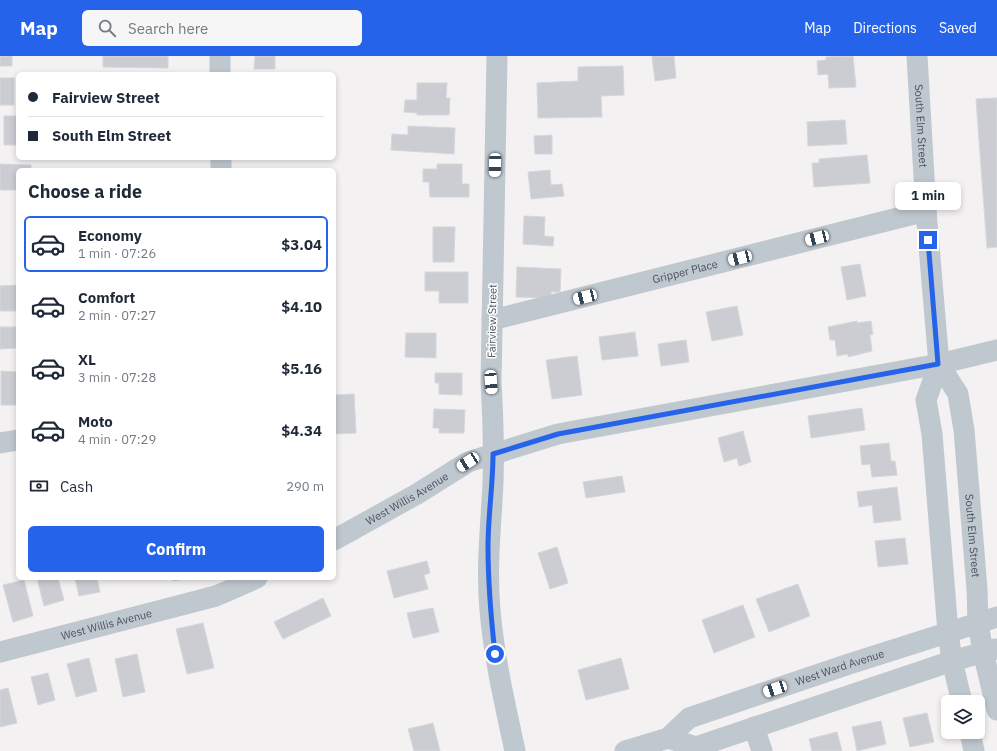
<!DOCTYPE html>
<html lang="en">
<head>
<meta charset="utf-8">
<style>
	body { margin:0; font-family:"IBM Plex Sans",sans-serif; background:#f6f6f7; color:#1f2937; height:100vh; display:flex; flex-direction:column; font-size:15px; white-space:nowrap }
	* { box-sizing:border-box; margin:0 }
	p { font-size:13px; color:#747a83 }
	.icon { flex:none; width:22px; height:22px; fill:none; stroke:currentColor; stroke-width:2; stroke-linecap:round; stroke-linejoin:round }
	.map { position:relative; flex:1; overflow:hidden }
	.details { position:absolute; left:16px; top:112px; width:320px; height:412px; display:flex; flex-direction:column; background:#fff; border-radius:6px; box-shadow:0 2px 6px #0003 }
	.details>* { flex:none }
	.banner { position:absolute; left:16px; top:16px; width:320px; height:88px; border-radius:6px; box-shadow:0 2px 6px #0003; display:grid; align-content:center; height:88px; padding:0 12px; background:#fff }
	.buttons { position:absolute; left:941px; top:639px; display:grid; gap:8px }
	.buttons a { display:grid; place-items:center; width:44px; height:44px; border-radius:6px; background:#fff; box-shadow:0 2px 6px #0003; font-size:20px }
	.end { position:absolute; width:18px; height:18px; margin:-9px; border:5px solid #2563eb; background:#fff; box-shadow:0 0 0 2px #fff }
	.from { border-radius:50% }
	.bubble { position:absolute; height:28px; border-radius:6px; background:#fff; box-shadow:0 2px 6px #0003; font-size:13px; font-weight:800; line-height:28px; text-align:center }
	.car { position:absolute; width:12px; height:24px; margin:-12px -6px; border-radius:5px; box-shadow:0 0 3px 1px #0007; background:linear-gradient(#fff 24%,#345 0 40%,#fff 0 76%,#345 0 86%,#fff 0) }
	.banner b { display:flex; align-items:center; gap:14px; height:38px; font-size:15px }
	.banner b+b { border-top:1px solid #e0e1e3 }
	.banner i { width:10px; height:10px; background:#1f2937 }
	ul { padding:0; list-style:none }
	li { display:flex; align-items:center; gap:12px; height:56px; margin:0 8px 6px; padding:0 4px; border:2px solid transparent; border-radius:6px }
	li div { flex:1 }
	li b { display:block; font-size:15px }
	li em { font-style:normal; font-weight:800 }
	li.active { border-color:#2563eb }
	li>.icon { width:36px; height:36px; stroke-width:1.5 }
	h2 { padding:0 12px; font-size:18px; line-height:48px }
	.pay { display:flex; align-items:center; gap:10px; height:44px; padding:0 12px; font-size:15px }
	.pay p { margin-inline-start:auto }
	.action { display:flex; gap:8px; margin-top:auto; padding:8px 12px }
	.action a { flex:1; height:46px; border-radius:6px; background:#2563eb; color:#fff; font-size:16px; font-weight:800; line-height:46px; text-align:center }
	header { display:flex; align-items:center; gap:24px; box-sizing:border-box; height:56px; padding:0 20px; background:#2563eb; color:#fff }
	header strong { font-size:19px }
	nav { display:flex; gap:22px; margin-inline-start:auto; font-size:14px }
	.search { width:280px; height:36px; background:#f6f6f7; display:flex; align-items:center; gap:10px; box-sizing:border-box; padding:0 14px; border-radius:6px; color:#747a83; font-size:15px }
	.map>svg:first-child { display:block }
	.building { fill:#cbcdd3; stroke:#d5d7dc }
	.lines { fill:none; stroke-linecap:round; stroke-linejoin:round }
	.minor { stroke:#bfc7cf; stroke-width:21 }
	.route { stroke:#2563eb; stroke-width:5 }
	.labels { text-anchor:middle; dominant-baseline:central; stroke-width:3; stroke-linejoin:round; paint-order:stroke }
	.street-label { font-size:11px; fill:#49525e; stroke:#fff }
</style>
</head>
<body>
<header>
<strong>Map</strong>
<div class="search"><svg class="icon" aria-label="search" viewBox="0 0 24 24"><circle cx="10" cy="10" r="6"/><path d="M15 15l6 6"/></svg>Search here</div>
<nav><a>Map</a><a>Directions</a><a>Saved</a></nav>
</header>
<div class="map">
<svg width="997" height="695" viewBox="0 0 997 695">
	<rect width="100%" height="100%" fill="#f3f1f1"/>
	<path class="building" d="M 0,0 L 12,0 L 12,10 L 0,10 Z
		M 103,0 L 168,0 L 168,12 L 103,11 Z
		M 255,0 L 275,0 L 275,13 L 254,13 Z
		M 652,0 L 674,0 L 676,22 L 655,25 Z
		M 853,0 L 856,31 L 829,32 L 828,18 L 818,19 L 817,5 L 826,4 L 826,1 Z
		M 623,10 L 624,39 L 601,40 L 602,61 L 538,62 L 537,27 L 578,25 L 578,11 Z
		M 0,22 L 14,22 L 14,49 L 0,49 Z
		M 417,27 L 447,27 L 446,42 L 450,42 L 449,59 L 417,59 L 417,57 L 404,56 L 405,44 L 417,44 Z
		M 997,42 L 997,191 L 987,192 L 976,43 Z
		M 4,60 L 18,60 L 18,89 L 4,89 Z
		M 845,64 L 847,88 L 808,90 L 807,66 Z
		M 408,70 L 455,72 L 454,98 L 391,94 L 392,78 L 408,79 Z
		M 552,79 L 552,98 L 535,98 L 534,80 Z
		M 867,99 L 870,127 L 814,131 L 812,107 L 819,107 L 819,103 Z
		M 0,108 L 31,109 L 31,114 L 18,114 L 18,134 L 0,134 Z
		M 437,108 L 462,108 L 462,128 L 469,128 L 469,141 L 430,141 L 429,126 L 423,126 L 423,113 L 437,113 Z
		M 196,113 L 196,114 L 162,114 Z
		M 550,114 L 551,129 L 562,128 L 564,140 L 531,143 L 528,116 Z
		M 524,160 L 545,161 L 544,180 L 554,181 L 553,190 L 523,188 Z
		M 433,171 L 455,171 L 454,206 L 433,206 Z
		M 860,208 L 866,240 L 847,244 L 841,211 Z
		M 517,211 L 561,213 L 560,236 L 551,236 L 551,242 L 516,241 Z
		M 425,216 L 468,216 L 468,247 L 439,247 L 439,235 L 425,235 Z
		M 18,229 L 18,255 L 0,255 L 0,230 Z
		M 737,250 L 743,279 L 712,285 L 706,256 Z
		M 857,265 L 857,267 L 871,265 L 873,278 L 870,279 L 872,295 L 848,301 L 848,298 L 837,300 L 835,284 L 830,284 L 828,271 Z
		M 0,271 L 16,271 L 16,292 L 0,293 Z
		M 635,276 L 638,300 L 602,304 L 599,281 Z
		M 406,277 L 436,277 L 436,302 L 405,301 Z
		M 686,284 L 689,306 L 661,310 L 658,288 Z
		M 577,300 L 582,339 L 552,343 L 546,304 Z
		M 1,315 L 18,316 L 18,349 L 1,349 Z
		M 435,317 L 462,317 L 462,339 L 439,338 L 439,327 L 435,327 Z
		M 354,338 L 356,377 L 334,378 L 334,339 Z
		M 862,352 L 865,374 L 811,382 L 808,360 Z
		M 434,353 L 465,354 L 464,377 L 439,377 L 439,372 L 433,372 Z
		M 743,375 L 751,406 L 739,410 L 737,402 L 724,406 L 718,382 Z
		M 889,387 L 891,405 L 895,405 L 897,419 L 872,421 L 870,408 L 862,409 L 860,390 Z
		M 622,420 L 625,436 L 586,442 L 583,426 Z
		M 897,431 L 901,464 L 874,467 L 872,449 L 859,451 L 857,436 Z
		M 905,482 L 908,508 L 878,511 L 875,485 Z
		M 557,491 L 568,527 L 550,533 L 538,497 Z
		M 427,505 L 430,517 L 424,519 L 428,533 L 394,542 L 387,515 Z
		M 37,522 L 58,522 L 64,544 L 44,550 Z
		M 75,522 L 97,522 L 100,536 L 79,540 Z
		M 173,522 L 194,522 L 173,525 Z
		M 24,524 L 33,560 L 13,566 L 3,529 Z
		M 798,528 L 810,560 L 769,576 L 756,543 Z
		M 323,542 L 331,560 L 283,583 L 274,566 Z
		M 743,549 L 755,581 L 714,597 L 702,564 Z
		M 433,552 L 439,576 L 413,582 L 407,557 Z
		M 203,567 L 214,612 L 187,618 L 176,573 Z
		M 137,598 L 145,636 L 123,641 L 115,603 Z
		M 89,602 L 97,635 L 76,641 L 67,608 Z
		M 621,602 L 629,633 L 586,644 L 578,614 Z
		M 48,617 L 55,644 L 38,649 L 31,621 Z
		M 8,632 L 17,667 L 0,671 L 0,634 Z
		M 927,657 L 934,686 L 910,691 L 903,662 Z
		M 881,665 L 886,688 L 857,695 L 852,671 Z
		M 433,667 L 440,695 L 414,695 L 408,673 Z
		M 837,676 L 842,695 L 812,695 L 809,683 Z"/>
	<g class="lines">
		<g class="minor">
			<path d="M 220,0 L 220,18"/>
			<path d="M 497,0 L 491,326 C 493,360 494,393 493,427 C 491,470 486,511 490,554 C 494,602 505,648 515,695"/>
			<path id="s1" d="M 917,0 L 926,155 L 939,308 L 926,344 L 932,378 L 948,576 L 952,605 L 962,646"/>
			<path d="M 221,102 L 221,114"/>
			<path id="s2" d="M 492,264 L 926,155"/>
			<path id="s3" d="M 939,308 L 958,338 L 964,374 L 977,533 L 978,567 L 983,596 L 997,654"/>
			<path d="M 0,387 L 18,384"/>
			<path id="s4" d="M 334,484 L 417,438 L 468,406 L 558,378 L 939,308 L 997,294"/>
			<path id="s5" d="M 0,596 L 216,540 L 257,522"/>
			<path d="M 754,671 L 762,695"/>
			<path d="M 970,676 L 974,695"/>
			<path d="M 668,682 L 696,691 L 952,605 L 996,593"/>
			<path id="s6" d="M 625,695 L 668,682 L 689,662 L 849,608 L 997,561"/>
		</g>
	</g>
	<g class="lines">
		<path class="route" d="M 495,598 C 491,562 488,526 488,490 C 488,460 493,429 493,398 L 558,378 L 938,308 L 928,184"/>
	</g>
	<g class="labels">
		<g class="street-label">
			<text stroke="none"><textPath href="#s1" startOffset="70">South Elm Street</textPath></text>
			<text stroke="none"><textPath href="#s2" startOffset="199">Gripper Place</textPath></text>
			<text transform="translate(492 265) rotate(-89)">Fairview Street</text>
			<text stroke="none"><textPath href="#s4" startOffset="84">West Willis Avenue</textPath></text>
			<text stroke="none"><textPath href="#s3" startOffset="178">South Elm Street</textPath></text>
			<text stroke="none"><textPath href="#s5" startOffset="110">West Willis Avenue</textPath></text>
			<text stroke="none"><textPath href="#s6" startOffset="233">West Ward Avenue</textPath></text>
		</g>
	</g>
</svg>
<div class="buttons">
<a><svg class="icon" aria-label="layers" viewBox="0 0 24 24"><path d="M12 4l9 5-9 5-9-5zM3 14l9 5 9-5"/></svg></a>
</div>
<i class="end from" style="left:495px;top:598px"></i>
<i class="end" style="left:928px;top:184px"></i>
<div class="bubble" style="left:895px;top:126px;width:66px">1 min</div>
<i class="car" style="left:495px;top:109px;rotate:181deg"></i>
<i class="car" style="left:817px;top:182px;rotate:256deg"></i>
<i class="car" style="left:740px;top:202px;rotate:256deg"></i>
<i class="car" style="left:585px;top:241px;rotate:256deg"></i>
<i class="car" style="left:491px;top:326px;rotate:176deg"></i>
<i class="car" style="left:468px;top:406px;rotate:237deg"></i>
<i class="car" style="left:775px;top:633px;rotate:251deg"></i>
<div class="banner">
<b><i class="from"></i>Fairview Street</b>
<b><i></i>South Elm Street</b>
</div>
<section class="details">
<h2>Choose a ride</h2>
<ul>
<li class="active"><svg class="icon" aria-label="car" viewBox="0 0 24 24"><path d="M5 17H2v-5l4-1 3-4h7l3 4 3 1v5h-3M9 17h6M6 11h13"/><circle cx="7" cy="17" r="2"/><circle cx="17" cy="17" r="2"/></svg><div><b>Economy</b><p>1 min · 07:26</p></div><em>$3.04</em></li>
<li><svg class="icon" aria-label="car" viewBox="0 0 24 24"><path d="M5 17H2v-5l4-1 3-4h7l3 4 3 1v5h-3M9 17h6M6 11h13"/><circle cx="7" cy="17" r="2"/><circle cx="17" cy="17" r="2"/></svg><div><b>Comfort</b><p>2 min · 07:27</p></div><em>$4.10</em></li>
<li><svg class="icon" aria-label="car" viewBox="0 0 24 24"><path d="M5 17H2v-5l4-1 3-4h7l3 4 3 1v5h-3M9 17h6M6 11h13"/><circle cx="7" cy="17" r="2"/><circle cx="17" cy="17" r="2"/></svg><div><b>XL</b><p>3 min · 07:28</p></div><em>$5.16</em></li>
<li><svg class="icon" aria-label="car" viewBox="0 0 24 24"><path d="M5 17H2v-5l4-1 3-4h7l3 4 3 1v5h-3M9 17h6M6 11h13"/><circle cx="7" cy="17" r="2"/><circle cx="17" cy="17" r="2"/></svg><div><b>Moto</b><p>4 min · 07:29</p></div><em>$4.34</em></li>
</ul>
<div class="pay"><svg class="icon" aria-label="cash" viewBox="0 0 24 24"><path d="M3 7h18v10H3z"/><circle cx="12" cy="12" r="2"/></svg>Cash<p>290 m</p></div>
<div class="action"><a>Confirm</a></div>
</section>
</div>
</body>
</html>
